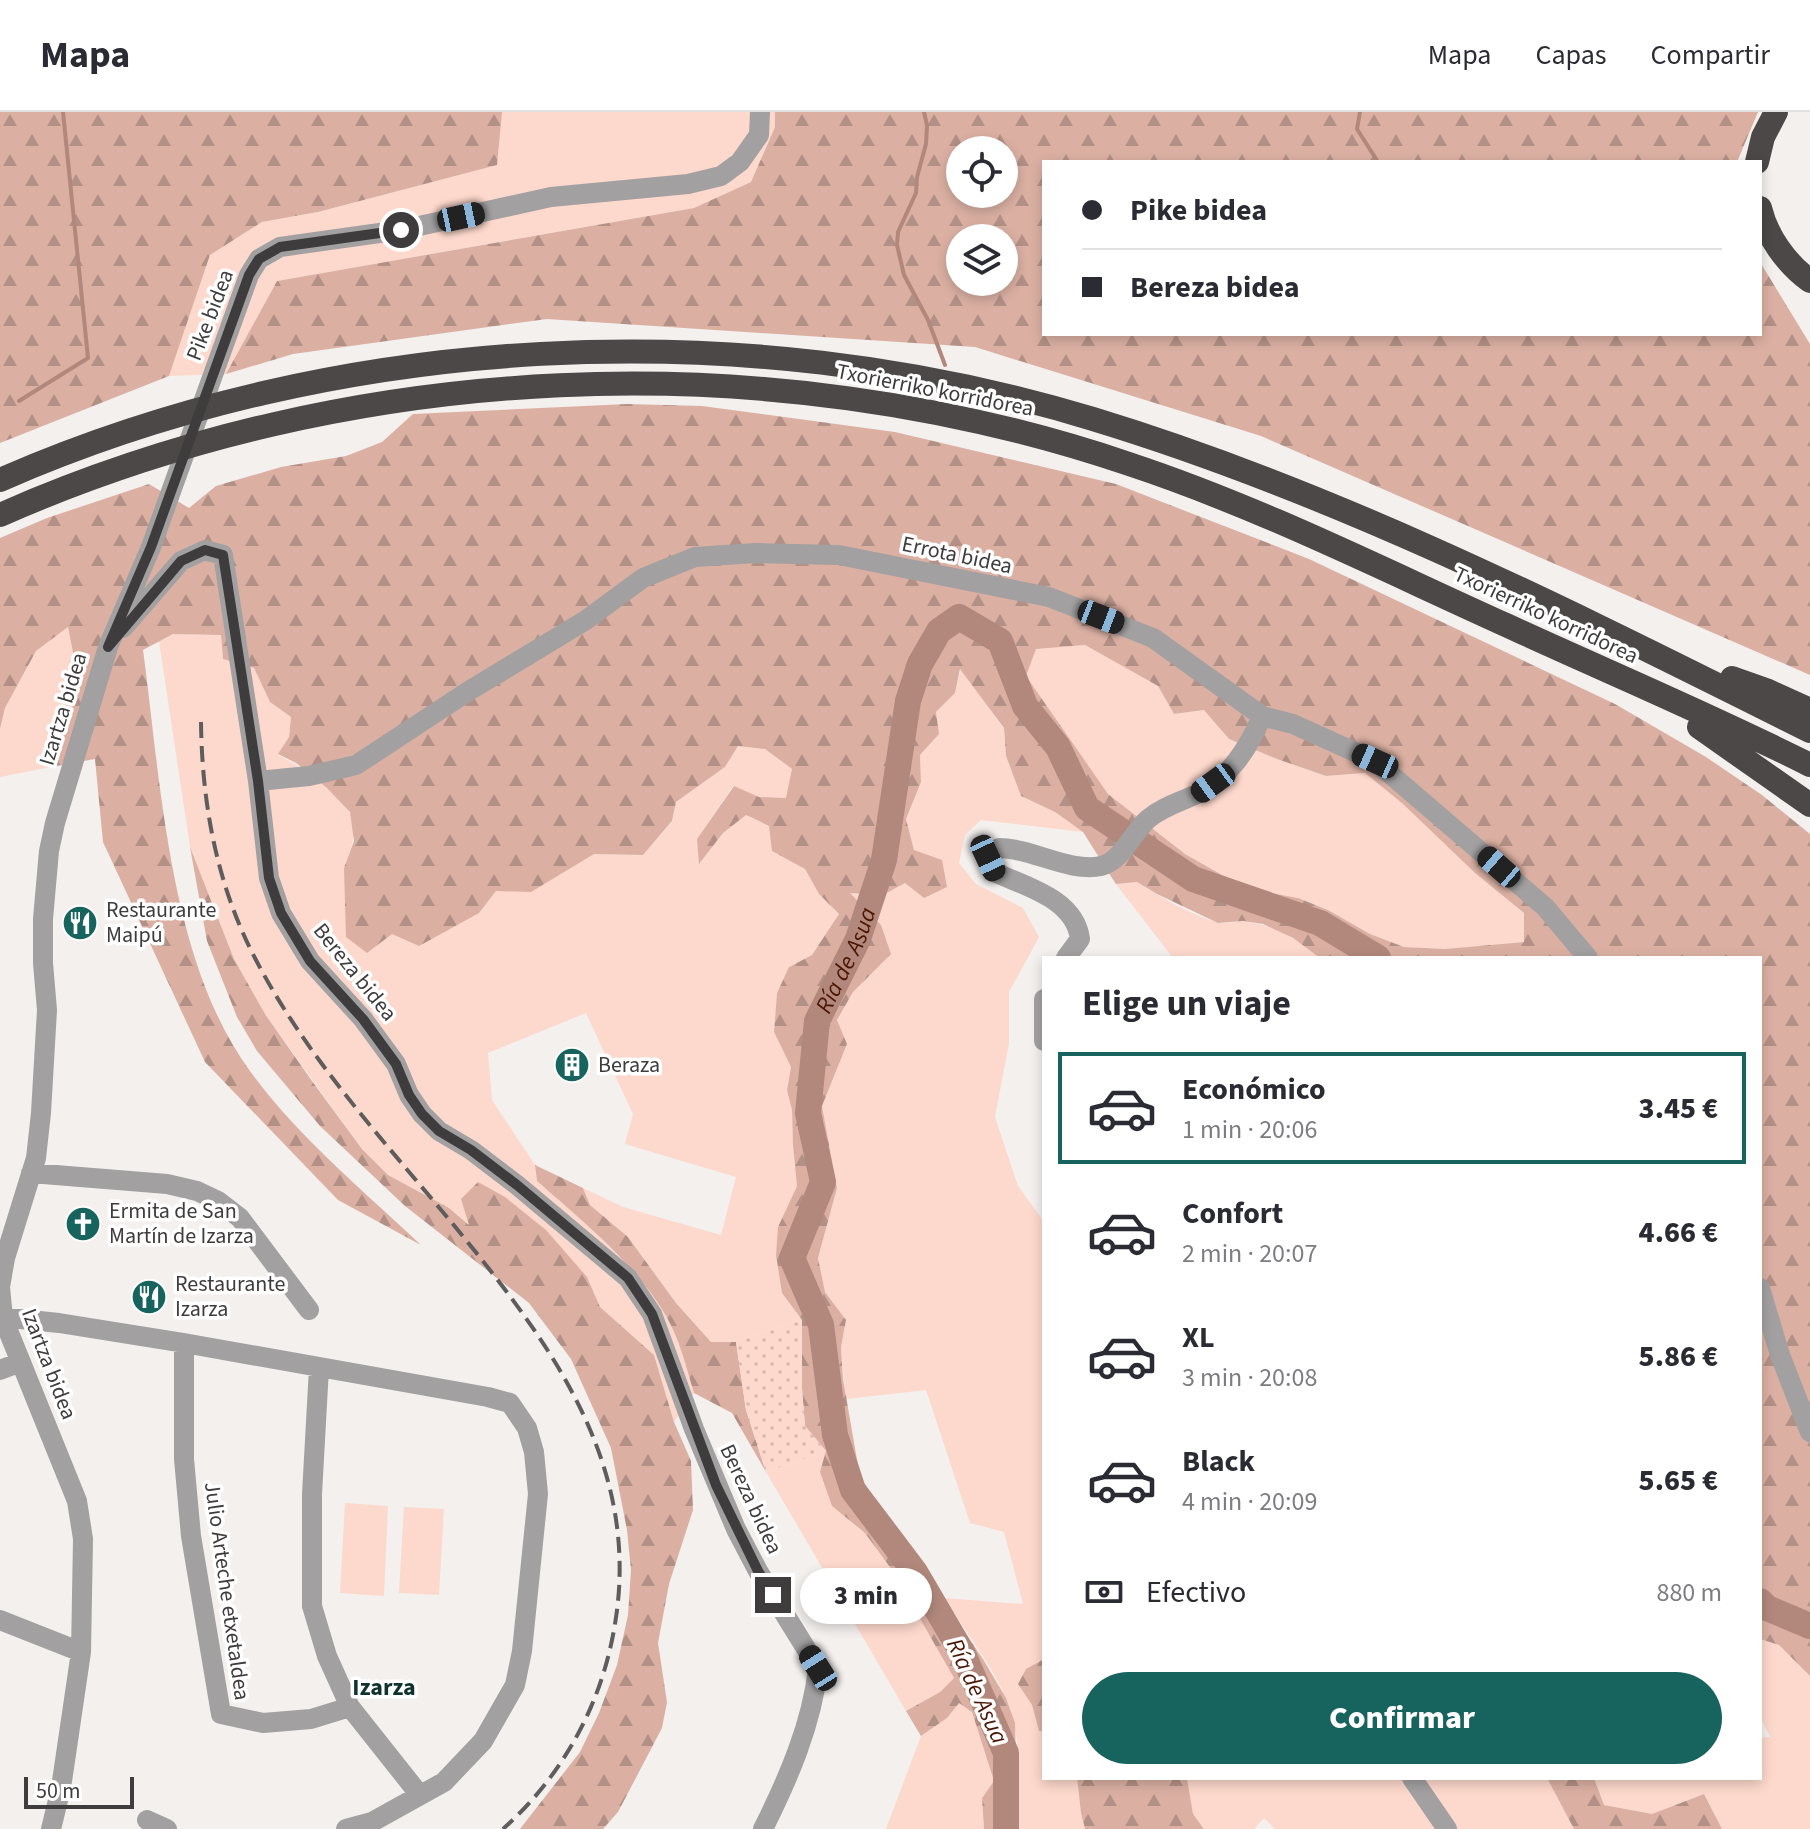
<!DOCTYPE html>
<html lang="es">
<head>
<meta charset="utf-8">
<style>
	body { margin:0; font-family:"Source Sans 3",sans-serif; background:#f2f2f3; color:#2b2b33; height:100vh; display:flex; flex-direction:column; font-size:30px; white-space:nowrap }
	* { box-sizing:border-box; margin:0 }
	p { font-size:26px; color:#7c7c81 }
	.icon { flex:none; width:44px; height:44px; fill:none; stroke:currentColor; stroke-width:2; stroke-linecap:round; stroke-linejoin:round }
	.map { position:relative; flex:1; overflow:hidden }
	.details { position:absolute; left:1042px; top:844px; width:720px; height:824px; display:flex; flex-direction:column; background:#fff; border-radius:0px; box-shadow:0 4px 12px #0003 }
	.details>* { flex:none }
	.banner { position:absolute; left:1042px; top:48px; width:720px; height:176px; border-radius:0px; box-shadow:0 4px 12px #0003; display:grid; align-content:center; height:176px; padding:0 40px; background:#fff }
	.tools { position:absolute; left:946px; top:24px; display:grid; gap:16px }
	.tools a { display:grid; place-items:center; width:72px; height:72px; border-radius:50%; background:#fff; box-shadow:0 4px 12px #0003; font-size:40px }
	.scale { position:absolute; left:24px; bottom:20px; width:110px; box-sizing:border-box; padding-left:8px; border:4px solid #3e3c3c; border-top:0; font-size:22px; line-height:28px; white-space:nowrap; color:#3e3c3c; -webkit-text-stroke:6px #fff; paint-order:stroke }
	.end { position:absolute; width:36px; height:36px; margin:-18px; border:10px solid #3e3c3c; background:#fff; box-shadow:0 0 0 4px #fff }
	.from { border-radius:50% }
	.bubble { position:absolute; height:56px; border-radius:28px; background:#fff; box-shadow:0 4px 12px #0003; font-size:26px; font-weight:800; line-height:56px; text-align:center }
	.car { position:absolute; width:24px; height:48px; margin:-24px -12px; border-radius:10px; box-shadow:0 0 6px 2px #0007; background:linear-gradient(#222 24%,#8ab4d8 0 40%,#222 0 76%,#8ab4d8 0 86%,#222 0) }
	.banner b { display:flex; align-items:center; gap:28px; height:76px; font-size:30px }
	.banner b+b { border-top:2px solid #e1e1e2 }
	.banner i { width:20px; height:20px; background:#2b2b33 }
	ul { padding:0; list-style:none }
	li { display:flex; align-items:center; gap:24px; height:112px; margin:0 16px 12px; padding:0 24px; border:4px solid transparent; border-radius:0px }
	li div { flex:1 }
	li b { display:block; font-size:30px }
	li em { font-style:normal; font-weight:800 }
	li.current { border-color:#17645f }
	li>.icon { width:72px; height:72px; stroke-width:1.5 }
	h2 { padding:0 40px; font-size:36px; line-height:96px }
	.pay { display:flex; align-items:center; gap:20px; height:88px; padding:0 40px; font-size:30px }
	.pay p { margin-inline-start:auto }
	.action { display:flex; gap:16px; margin-top:auto; padding:16px 40px }
	.action a { flex:1; height:92px; border-radius:48px; background:#17645f; color:#fff; font-size:32px; font-weight:800; line-height:92px; text-align:center }
	header { display:flex; align-items:center; gap:48px; box-sizing:border-box; height:112px; padding:0 40px; background:#fff; border-bottom:2px solid #e1e1e2 }
	header strong { font-size:38px }
	nav { display:flex; gap:44px; margin-inline-start:auto; font-size:28px }
	.map>svg:first-child { display:block }
	.grass { fill:#fdd8cc }
	.forest { fill:url(#forest-firs); fill-rule:evenodd }
	.garden { fill:url(#garden-dots) }
	.lines { fill:none; stroke-linecap:round; stroke-linejoin:round }
	.stream { stroke:#b2887c; stroke-width:4 }
	.river { stroke:#b2887c; stroke-width:26 }
	.minor { stroke:#a2a0a0; stroke-width:20 }
	.highway { stroke:#4b4847; stroke-width:24 }
	.rail { stroke:#5e5c5c; stroke-width:4; stroke-dasharray:16 8; stroke-linecap:butt }
	.route { stroke:#3e3c3c; stroke-width:10 }
	.labels { text-anchor:middle; dominant-baseline:central; stroke-width:7; stroke-linejoin:round; paint-order:stroke }
	.street-label { font-size:22px; fill:#3e3c3c; stroke:#fff }
	.poi-label { font-size:22px; fill:#3e3c3c; stroke:#fff; text-anchor:start }
	.water-label { font-size:24px; font-style:italic; fill:#4b1605; stroke:#fff }
	.neighbourhood-label { font-size:24px; font-weight:bold; fill:#103330; stroke:#fff }
</style>
</head>
<body>
<header>
<strong>Mapa</strong>
<nav><a>Mapa</a><a>Capas</a><a>Compartir</a></nav>
</header>
<div class="map">
<svg width="1810" height="1717" viewBox="0 0 1810 1717">
	<defs>
		<pattern id="forest-firs" width="22" height="20" patternUnits="userSpaceOnUse" patternTransform="scale(2)"><rect width="22" height="20" fill="#dbb0a3"/><path d="M5 1l3.5 6h-7zM16 11l3.5 6h-7z" fill="#b39086"/></pattern>
		<pattern id="garden-dots" width="8" height="8" patternUnits="userSpaceOnUse" patternTransform="scale(2)"><rect width="8" height="8" fill="#fdd8cc"/><path d="M2 2h.1M6 6h.1" fill="none" stroke="#dabab0" stroke-width="1.8" stroke-linecap="round"/></pattern>
	</defs>
	<rect width="100%" height="100%" fill="#f3f0ee"/>
	<path class="grass" d="M 502,0 L 775,0 L 775,15 L 751,70 L 694,96 L 277,169 L 226,262 L 169,264 L 210,143 L 262,110 L 318,100 L 496,53 Z
		M 68,515 L 77,561 L 57,614 L 51,655 L 0,665 L 0,617 L 5,596 L 36,539 Z
		M 173,522 L 221,523 L 223,547 L 254,556 L 270,590 L 291,605 L 289,625 L 278,643 C 297,652 342,682 350,701 C 358,720 351,738 344,756 L 392,822 L 479,801 L 496,779 L 531,779 L 594,742 L 643,743 L 672,710 L 676,690 L 725,655 L 738,634 L 765,637 L 792,657 L 787,686 L 759,685 L 733,674 L 697,727 L 700,751 L 723,721 L 745,703 L 769,714 L 773,739 L 805,757 L 819,782 L 839,802 L 812,843 L 789,855 L 777,881 L 774,920 L 791,955 L 787,978 L 792,998 L 793,1034 L 797,1074 L 778,1115 L 782,1181 L 802,1208 L 736,1230 L 711,1230 L 676,1191 L 628,1125 L 590,1093 L 583,1076 L 623,1095 L 721,1123 L 736,1065 L 625,1032 L 633,1002 L 586,901 L 488,941 L 492,988 L 535,1053 L 537,1069 C 581,1108 637,1153 666,1204 C 680,1228 686,1255 694,1281 L 674,1310 L 654,1243 L 600,1195 L 587,1165 L 569,1147 L 471,1114 L 449,1096 L 388,1063 L 362,1037 L 265,902 L 234,847 L 190,735 L 159,529 Z
		M 1085,533 L 1158,574 L 1174,602 L 1205,598 L 1229,627 L 1277,647 L 1326,664 L 1365,661 L 1403,692 L 1475,761 L 1524,801 L 1524,830 L 1445,837 L 1404,835 L 1370,822 L 1328,798 L 1298,786 L 1245,776 L 1185,742 L 1108,683 L 1026,564 L 1036,536 Z
		M 961,556 L 1004,617 L 1006,644 L 1021,684 L 1055,700 L 1083,720 L 981,708 L 965,723 L 959,751 L 976,772 L 1023,796 L 1039,825 L 1009,880 L 1009,931 L 995,1005 L 1018,1074 L 1044,1110 L 1044,1547 L 1026,1557 L 1018,1572 L 1032,1593 L 1039,1619 L 1044,1619 L 1044,1666 L 1077,1666 L 1081,1701 L 1085,1717 L 1018,1717 C 1018,1684 1021,1643 1014,1611 C 1005,1568 967,1522 943,1486 L 1023,1492 L 1004,1420 L 970,1411 L 926,1278 L 846,1287 L 841,1235 L 846,1208 L 825,1180 L 818,1146 L 837,1076 L 822,994 L 847,932 L 837,908 L 853,880 L 866,866 L 881,813 L 849,781 L 883,783 L 905,771 L 914,738 L 906,707 L 921,670 L 920,643 L 939,622 L 936,600 L 955,581 Z
		M 1137,770 C 1161,785 1189,802 1216,810 C 1226,813 1237,808 1247,810 C 1276,813 1298,829 1320,846 L 1173,846 L 1116,772 Z
		M 826,1339 L 832,1394 L 865,1421 L 892,1458 L 954,1566 L 940,1580 L 906,1599 L 766,1360 Z
		M 345,1391 L 388,1394 L 384,1484 L 340,1481 Z
		M 404,1395 L 444,1397 L 439,1483 L 399,1481 Z
		M 1760,1527 L 1779,1533 L 1810,1564 L 1810,1717 L 1722,1717 L 1704,1682 L 1652,1702 L 1604,1693 L 1594,1666 L 1760,1666 L 1760,1626 L 1770,1625 L 1760,1604 Z
		M 959,1590 L 972,1600 L 994,1669 L 982,1686 L 984,1717 L 886,1717 L 921,1624 L 947,1606 Z
		M 1187,1666 L 1547,1666 L 1574,1717 L 1275,1717 L 1264,1706 L 1254,1717 L 1204,1717 L 1193,1702 Z"/>
	<path class="forest" d="M 0,0 L 502,0 L 497,53 L 318,100 L 262,110 L 210,143 L 169,264 L 0,331 Z
		M 775,0 L 1758,0 L 1737,50 L 1044,50 L 1044,222 L 1760,222 L 1760,150 L 1810,232 L 1810,563 L 1261,324 L 975,235 L 547,207 L 293,242 L 226,262 L 277,169 L 694,96 L 751,70 L 775,15 ZM 960,38 L 1004,38 L 1004,82 L 960,82 ZM 960,126 L 1004,126 L 1004,170 L 960,170 Z
		M 627,292 L 702,294 L 895,320 L 1116,372 L 1309,447 L 1615,592 L 1706,645 L 1762,683 L 1810,722 L 1810,1564 L 1779,1533 L 1760,1527 L 1760,846 L 1320,846 L 1293,826 L 1263,812 L 1243,809 L 1218,811 L 1157,782 L 1137,770 L 1116,772 L 1083,720 L 1055,700 L 1021,684 L 1006,644 L 1004,616 L 960,557 L 955,581 L 936,600 L 939,622 L 920,643 L 921,670 L 906,707 L 914,738 L 942,748 L 947,775 L 924,786 L 905,771 L 883,783 L 850,781 L 881,813 L 891,842 L 853,880 L 837,908 L 847,932 L 822,994 L 837,1076 L 818,1146 L 825,1180 L 846,1208 L 841,1235 L 843,1267 L 860,1365 L 983,1547 L 1006,1586 L 1015,1611 L 1018,1717 L 984,1717 L 982,1686 L 994,1669 L 972,1600 L 959,1591 L 947,1606 L 921,1624 L 906,1599 L 940,1580 L 954,1566 L 892,1458 L 865,1421 L 832,1394 L 820,1360 L 826,1339 L 805,1314 L 802,1277 L 802,1208 L 782,1181 L 776,1143 L 778,1115 L 797,1074 L 793,1034 L 792,998 L 787,978 L 791,955 L 774,920 L 777,881 L 789,855 L 812,843 L 839,802 L 819,782 L 805,757 L 772,739 L 769,714 L 746,703 L 723,721 L 699,752 L 697,727 L 734,674 L 759,685 L 786,686 L 792,657 L 765,637 L 738,634 L 725,655 L 676,690 L 672,709 L 643,743 L 594,742 L 531,780 L 496,779 L 479,801 L 419,834 L 392,822 L 367,841 L 346,825 L 344,756 L 354,729 L 350,700 L 327,676 L 296,651 L 278,642 L 289,625 L 291,605 L 270,590 L 254,556 L 223,547 L 221,523 L 173,522 L 143,538 C 161,671 169,849 250,959 C 297,1024 363,1078 421,1133 L 338,1088 L 205,950 L 103,730 L 95,647 L 51,655 L 57,614 L 77,561 L 68,515 L 36,539 L 5,596 L 0,617 L 0,426 L 47,406 L 149,372 L 189,396 L 216,374 L 281,355 L 346,344 L 382,330 L 413,302 ZM 1085,533 L 1158,574 L 1174,602 L 1204,598 L 1229,627 L 1277,647 L 1326,664 L 1365,661 L 1403,692 L 1475,761 L 1524,801 L 1524,830 L 1445,837 L 1404,835 L 1370,822 L 1328,798 L 1298,786 L 1245,776 L 1185,742 L 1108,682 L 1026,564 L 1036,537 Z
		M 190,735 L 234,847 L 265,902 L 312,969 L 362,1037 L 388,1063 L 449,1096 L 469,1113 L 461,1087 L 478,1070 L 505,1085 L 546,1118 L 587,1165 L 600,1195 L 654,1243 L 674,1310 L 691,1349 L 693,1398 L 669,1472 L 658,1531 L 667,1590 L 662,1616 L 618,1700 L 603,1717 L 520,1717 L 580,1640 L 599,1601 L 617,1553 L 628,1503 L 631,1458 L 627,1418 L 611,1336 L 571,1247 L 529,1191 L 405,1094 L 320,1014 L 257,939 L 237,905 L 207,829 Z
		M 535,1053 L 583,1076 L 590,1093 L 628,1125 L 676,1191 L 711,1230 L 736,1230 L 746,1298 L 766,1360 L 732,1301 L 694,1281 C 686,1255 680,1228 666,1204 C 637,1153 581,1108 537,1069 Z
		M 1044,1547 L 1044,1619 L 1039,1619 L 1032,1593 L 1018,1572 L 1026,1557 Z
		M 1077,1666 L 1187,1666 L 1193,1702 L 1204,1717 L 1085,1717 L 1081,1701 Z
		M 1547,1666 L 1594,1666 L 1604,1693 L 1652,1702 L 1704,1682 L 1722,1717 L 1574,1717 Z"/>
	<path class="garden" d="M 802,1208 L 802,1277 L 805,1314 L 826,1339 L 766,1360 L 746,1298 L 736,1230 Z"/>
	<g class="lines">
		<path class="stream" d="M 924,0 L 927,13 L 926,32 L 917,65 L 916,81 L 898,120 L 897,133 L 904,163 L 928,208 L 945,253
			M 1360,0 L 1357,17 L 1378,50
			M 19,289 L 88,246 L 63,0"/>
		<g class="river">
			<path d="M 1760,1489 L 1767,1496 L 1810,1514"/>
			<path id="s1" d="M 1006,1717 L 1006,1641 L 963,1542 L 915,1460 L 853,1378 L 835,1323 L 821,1213 L 792,1146 L 823,1070 L 808,1001 L 817,909 L 858,827 L 884,748 L 908,589 L 920,552 L 939,519 L 959,505 L 1000,529 L 1025,594 L 1058,635 L 1087,696 L 1193,767 L 1320,811 L 1378,846"/>
		</g>
		<path class="minor" d="M 123,516 L 181,449 L 205,438 L 223,443 L 258,669 L 269,766 L 281,801 L 310,849 L 363,907 L 396,952 L 409,983 L 422,1002 L 439,1019 L 471,1038 L 517,1073 L 628,1166 L 652,1202 L 694,1317 L 736,1417 L 758,1459 L 818,1556 C 812,1612 788,1667 763,1717
			M 258,669 L 309,664 L 356,653 L 467,580 L 586,508 L 643,466 L 695,445 L 756,441 L 839,443 L 1049,485 L 1153,526 L 1262,604 L 1293,612 L 1375,649 L 1545,795 L 1588,846
			M 1066,846 L 1080,827 C 1075,787 1027,775 994,760 L 988,746 L 999,736 C 1031,736 1070,761 1101,754 C 1122,749 1132,721 1148,707 C 1162,695 1180,690 1197,682 C 1230,665 1248,637 1262,604
			M 1044,887 L 1044,929
			M 31,1061 L 167,1072 L 197,1079 L 218,1089 L 240,1106 L 309,1198
			M 1760,1176 L 1780,1243 L 1810,1320
			M 0,1205 L 59,1211 L 184,1231 L 488,1285 L 510,1291 L 527,1316 L 534,1340 L 538,1382 L 522,1539 L 515,1573 L 483,1629 L 444,1670 L 372,1710 L 346,1717
			M 184,1231 L 184,1347 L 191,1424 L 221,1602 L 263,1611 L 311,1607 L 350,1595
			M 319,1256 L 312,1382 L 312,1494 L 327,1544 L 350,1595 L 419,1682
			M 0,1258 L 21,1250
			M 0,1508 L 81,1540
			M 1412,1666 L 1447,1717
			M 147,1708 L 167,1717
			M 51,1717 L 61,1676 L 81,1540 L 83,1427 L 77,1389 L 3,1206 L 0,1175 L 5,1146 L 36,1046 L 41,1001 L 47,898 L 43,851 L 43,807 L 49,739 L 55,711 L 108,535 L 151,435 L 249,163 L 259,147 L 280,135 L 401,118 L 551,85 L 688,72 L 721,64 L 740,50 L 759,23 L 760,0"/>
		<path class="highway" d="M 1757,50 L 1763,25 L 1776,0
			M 1760,96 C 1767,125 1786,151 1810,169
			M 0,368 C 337,220 742,200 1093,307 C 1343,383 1577,503 1810,619
			M 0,403 C 351,248 765,229 1129,352 C 1259,395 1382,457 1506,513 C 1608,560 1711,603 1810,653
			M 1732,566 L 1766,578 L 1810,598
			M 1699,615 L 1810,693"/>
		<path class="rail" d="M 201,610 C 202,693 217,774 256,848 C 308,948 386,1031 457,1117 C 556,1238 647,1362 612,1528 C 597,1601 559,1667 503,1717"/>
	</g>
	<g class="lines">
		<path class="route" d="M 401,118 L 280,135 L 259,147 L 249,163 L 151,435 L 108,535 L 181,449 L 205,438 L 223,443 L 258,669 L 269,766 L 281,801 L 310,849 L 363,907 L 396,952 L 409,983 L 422,1002 L 439,1019 L 471,1038 L 517,1073 L 628,1166 L 652,1202 L 716,1373 L 758,1459 L 773,1483"/>
	</g>
	<defs>
		<symbol id="restaurant-disc" viewBox="-11 -11 22 22"><circle r="9.5" fill="#17645f" stroke="#fff"/><path d="M-5-6h1v4h1v-4h1v4h1v-4h1v5L-1.5 .5V6h-2V.5L-5-1ZM5-6V6H3V1.5H1.5Q1.5-4 5-6Z" fill="#fff"/></symbol>
		<symbol id="building-disc" viewBox="-11 -11 22 22"><circle r="9.5" fill="#17645f" stroke="#fff"/><path d="M-4-6H4V6H1V3H-1V6H-4ZM-2.5-4.3h1.7v1.8h-1.7ZM.8-4.3h1.7v1.8H.8ZM-2.5-1h1.7V.8h-1.7ZM.8-1h1.7V.8H.8Z" fill="#fff"/></symbol>
		<symbol id="church-disc" viewBox="-11 -11 22 22"><circle r="9.5" fill="#17645f" stroke="#fff"/><path d="M-1.2-6h2.4v3.5h3.3v2.4h-3.3V6h-2.4V-.1h-3.3v-2.4h3.3Z" fill="#fff"/></symbol>
	</defs>
	<g fill-rule="evenodd">
		<use href="#restaurant-disc" x="60" y="791" width="40" height="40"/>
		<use href="#building-disc" x="552" y="933" width="40" height="40"/>
		<use href="#church-disc" x="63" y="1092" width="40" height="40"/>
		<use href="#restaurant-disc" x="129" y="1165" width="40" height="40"/>
	</g>
	<g class="labels">
		<g class="street-label">
			<text transform="translate(210 203) rotate(-69)">Pike bidea</text>
			<text transform="translate(935 278) rotate(11)">Txorierriko korridorea</text>
			<text transform="translate(957 443) rotate(12)">Errota bidea</text>
			<text transform="translate(1546 503) rotate(25)">Txorierriko korridorea</text>
			<text transform="translate(63 597) rotate(-73)">Izartza bidea</text>
			<text transform="translate(355 860) rotate(51)">Bereza bidea</text>
			<text transform="translate(49 1252) rotate(69)">Izartza bidea</text>
			<text transform="translate(751 1387) rotate(65)">Bereza bidea</text>
			<text transform="translate(227 1479) rotate(82)">Julio Arteche etxetaldea</text>
		</g>
		<g class="poi-label">
			<text x="106" y="798">Restaurante<tspan x="106" dy="25">Maipú</tspan></text>
			<text x="598" y="953">Beraza</text>
			<text x="109" y="1099">Ermita de San<tspan x="109" dy="25">Martín de Izarza</tspan></text>
			<text x="175" y="1172">Restaurante<tspan x="175" dy="25">Izarza</tspan></text>
		</g>
		<g class="water-label">
			<text stroke="none"><textPath href="#s1" startOffset="936">Ría de Asua</textPath></text>
			<text transform="translate(977 1579) rotate(65)">Ría de Asua</text>
		</g>
		<g class="neighbourhood-label">
			<text x="384" y="1575">Izarza</text>
		</g>
	</g>
</svg>
<div class="tools">
<a><svg class="icon" aria-label="locate" viewBox="0 0 24 24"><circle cx="12" cy="12" r="6"/><path d="M12 2v4M12 18v4M2 12h4M18 12h4"/></svg></a>
<a><svg class="icon" aria-label="layers" viewBox="0 0 24 24"><path d="M12 4l9 5-9 5-9-5zM3 14l9 5 9-5"/></svg></a>
</div>
<div class="scale">50 m</div>
<i class="end from" style="left:401px;top:118px"></i>
<i class="end" style="left:773px;top:1483px"></i>
<div class="bubble" style="left:800px;top:1456px;width:132px">3 min</div>
<i class="car" style="left:461px;top:105px;rotate:78deg"></i>
<i class="car" style="left:1101px;top:505px;rotate:111deg"></i>
<i class="car" style="left:1375px;top:649px;rotate:294deg"></i>
<i class="car" style="left:1213px;top:671px;rotate:234deg"></i>
<i class="car" style="left:988px;top:746px;rotate:155deg"></i>
<i class="car" style="left:1499px;top:755px;rotate:311deg"></i>
<i class="car" style="left:818px;top:1556px;rotate:328deg"></i>
<div class="banner">
<b><i class="from"></i>Pike bidea</b>
<b><i></i>Bereza bidea</b>
</div>
<section class="details">
<h2>Elige un viaje</h2>
<ul>
<li class="current"><svg class="icon" aria-label="car" viewBox="0 0 24 24"><path d="M5 17H2v-5l4-1 3-4h7l3 4 3 1v5h-3M9 17h6M6 11h13"/><circle cx="7" cy="17" r="2"/><circle cx="17" cy="17" r="2"/></svg><div><b>Económico</b><p>1 min · 20:06</p></div><em>3.45 €</em></li>
<li><svg class="icon" aria-label="car" viewBox="0 0 24 24"><path d="M5 17H2v-5l4-1 3-4h7l3 4 3 1v5h-3M9 17h6M6 11h13"/><circle cx="7" cy="17" r="2"/><circle cx="17" cy="17" r="2"/></svg><div><b>Confort</b><p>2 min · 20:07</p></div><em>4.66 €</em></li>
<li><svg class="icon" aria-label="car" viewBox="0 0 24 24"><path d="M5 17H2v-5l4-1 3-4h7l3 4 3 1v5h-3M9 17h6M6 11h13"/><circle cx="7" cy="17" r="2"/><circle cx="17" cy="17" r="2"/></svg><div><b>XL</b><p>3 min · 20:08</p></div><em>5.86 €</em></li>
<li><svg class="icon" aria-label="car" viewBox="0 0 24 24"><path d="M5 17H2v-5l4-1 3-4h7l3 4 3 1v5h-3M9 17h6M6 11h13"/><circle cx="7" cy="17" r="2"/><circle cx="17" cy="17" r="2"/></svg><div><b>Black</b><p>4 min · 20:09</p></div><em>5.65 €</em></li>
</ul>
<div class="pay"><svg class="icon" aria-label="cash" viewBox="0 0 24 24"><path d="M3 7h18v10H3z"/><circle cx="12" cy="12" r="2"/></svg>Efectivo<p>880 m</p></div>
<div class="action"><a>Confirmar</a></div>
</section>
</div>
</body>
</html>
